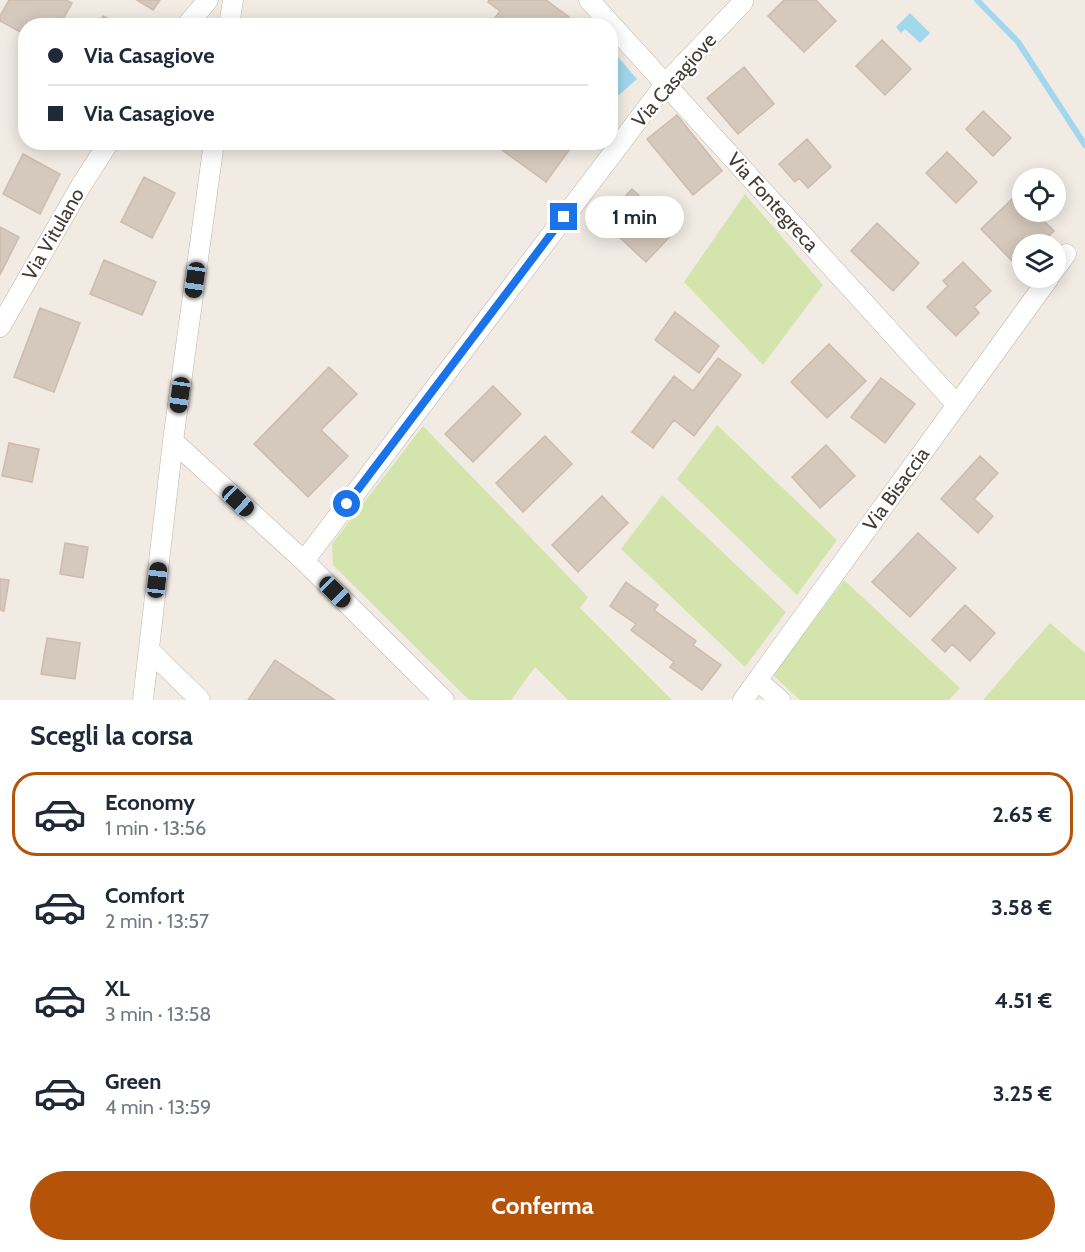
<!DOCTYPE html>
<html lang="it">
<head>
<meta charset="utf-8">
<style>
	body { margin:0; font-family:Cabin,sans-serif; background:#f2f2f3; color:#1f2937; height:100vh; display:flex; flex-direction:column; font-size:22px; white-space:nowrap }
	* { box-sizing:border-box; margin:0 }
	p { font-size:20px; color:#747a83 }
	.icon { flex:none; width:33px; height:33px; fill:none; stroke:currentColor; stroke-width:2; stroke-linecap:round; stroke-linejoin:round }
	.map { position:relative; height:700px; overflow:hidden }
	.details { display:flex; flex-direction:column; background:#fff; flex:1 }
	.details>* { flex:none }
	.guide { position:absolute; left:18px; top:18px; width:600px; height:132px; border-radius:24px; box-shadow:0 3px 15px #0003; display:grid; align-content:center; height:132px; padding:0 30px; background:#fff }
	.tools { position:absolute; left:1012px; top:168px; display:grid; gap:12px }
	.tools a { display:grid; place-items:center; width:54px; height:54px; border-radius:50%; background:#fff; box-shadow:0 3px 15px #0003; font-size:30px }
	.end { position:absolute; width:27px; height:27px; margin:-14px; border:8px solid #1a73e8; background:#fff; box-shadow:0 0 0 3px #fff }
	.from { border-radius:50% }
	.bubble { position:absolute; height:42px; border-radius:21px; background:#fff; box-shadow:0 3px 15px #0003; font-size:20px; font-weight:800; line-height:42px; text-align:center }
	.car { position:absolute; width:18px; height:36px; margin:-18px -9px; border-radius:8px; box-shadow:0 0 4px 2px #0007; background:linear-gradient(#222 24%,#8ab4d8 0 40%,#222 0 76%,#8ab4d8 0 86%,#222 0) }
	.guide b { display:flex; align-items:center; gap:21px; height:57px; font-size:22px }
	.guide b+b { border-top:2px solid #e0e1e3 }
	.guide i { width:15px; height:15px; background:#1f2937 }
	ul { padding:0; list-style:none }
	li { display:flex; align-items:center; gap:18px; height:84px; margin:0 12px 9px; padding:0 18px; border:3px solid transparent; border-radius:24px }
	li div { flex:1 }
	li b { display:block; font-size:22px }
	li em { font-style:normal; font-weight:800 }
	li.active { border-color:#b45309 }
	li>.icon { width:54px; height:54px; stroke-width:1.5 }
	h2 { padding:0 30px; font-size:27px; line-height:72px }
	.button { display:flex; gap:12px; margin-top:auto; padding:12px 30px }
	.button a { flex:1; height:69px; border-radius:36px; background:#b45309; color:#fff; font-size:24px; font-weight:800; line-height:69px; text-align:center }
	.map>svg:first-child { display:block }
	.green { fill:#d3e5ad }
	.water { fill:#a1d8ed }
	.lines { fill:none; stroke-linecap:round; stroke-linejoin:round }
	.stream { stroke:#a1d8ed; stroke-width:6 }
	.building { fill:#d5c8bc; stroke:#cdbcad; stroke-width:1.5 }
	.street-casing { stroke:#bfb4aa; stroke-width:21 }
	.street { stroke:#fff; stroke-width:20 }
	.route { stroke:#1a73e8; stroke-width:8 }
	.labels { text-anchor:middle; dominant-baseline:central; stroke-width:4.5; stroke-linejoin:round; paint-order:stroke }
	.street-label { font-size:20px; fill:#433b34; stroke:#fff }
</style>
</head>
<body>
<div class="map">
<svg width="1085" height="700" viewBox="0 0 1085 700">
	<rect width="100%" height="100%" fill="#f1ebe4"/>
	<path class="green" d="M 745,194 L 823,285 L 763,365 L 684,282 Z
		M 717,425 L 837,540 L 797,595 L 677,479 Z
		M 423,426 L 588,597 L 580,608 L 672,700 L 568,700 L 535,667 L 511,700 L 469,700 L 333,565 L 332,544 Z
		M 662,495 L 786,612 L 745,667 L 621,549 Z
		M 844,580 L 960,688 L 949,700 L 800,700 L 773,675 Z
		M 1050,623 L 1085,653 L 1085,700 L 983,700 Z"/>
	<path class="water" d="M 910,13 L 930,33 L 920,43 L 905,29 L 901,33 L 896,27 Z
		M 611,49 L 637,79 L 619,95 L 611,85 Z"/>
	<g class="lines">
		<path class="stream" d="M 977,0 L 1018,42 L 1085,145"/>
	</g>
	<path class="building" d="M 9,0 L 66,0 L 72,3 L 59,26 L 26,26 L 26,35 L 0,21 L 0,16 Z
		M 137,0 L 160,0 L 153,10 Z
		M 489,0 L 546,0 L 569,17 L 563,26 L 489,26 L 500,11 L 488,2 Z
		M 784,0 L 816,0 L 836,21 L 804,52 L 768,16 Z
		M 103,16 L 122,25 L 122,26 L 98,26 Z
		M 882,40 L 911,69 L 885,95 L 856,66 Z
		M 744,67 L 774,104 L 738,134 L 707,98 Z
		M 983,111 L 1011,138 L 993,156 L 966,129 Z
		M 677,115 L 722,171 L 693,195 L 647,139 Z
		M 807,139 L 831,167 L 808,188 L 799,178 L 795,182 L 779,164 Z
		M 501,142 L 575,142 L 546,182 L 498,147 Z
		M 947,152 L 977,182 L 956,203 L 926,173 Z
		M 23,154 L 60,174 L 40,214 L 3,194 Z
		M 144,177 L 175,193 L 152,238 L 121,222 Z
		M 632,189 L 676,230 L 646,262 L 602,221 Z
		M 1017,194 L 1023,200 L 1023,212 L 1035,212 L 1054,231 L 1040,244 L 1023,244 L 1023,261 L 1017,266 L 981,229 Z
		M 877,223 L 919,263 L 893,291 L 851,251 Z
		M 0,227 L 19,237 L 0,275 Z
		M 104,260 L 156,282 L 142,315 L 90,294 Z
		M 963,262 L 991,291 L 974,307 L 979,313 L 956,336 L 927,307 L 948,286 L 943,281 Z
		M 40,308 L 80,323 L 54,392 L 14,377 Z
		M 675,312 L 719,346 L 699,373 L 655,340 Z
		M 829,344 L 866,381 L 827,418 L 791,382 Z
		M 718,358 L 741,375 L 694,436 L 674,420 L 653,448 L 632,432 L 674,376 L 693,391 Z
		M 329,367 L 357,394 L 321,430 L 348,456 L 308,497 L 254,444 Z
		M 881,378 L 915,404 L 885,443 L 851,417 Z
		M 493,386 L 521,414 L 473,462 L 445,434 Z
		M 545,436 L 572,464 L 523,512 L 496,483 Z
		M 9,443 L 39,449 L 32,482 L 2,476 Z
		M 826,445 L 855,476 L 820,508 L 792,477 Z
		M 980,456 L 998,473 L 974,499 L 993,516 L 978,533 L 941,499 Z
		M 602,496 L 628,523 L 578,572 L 552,545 Z
		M 918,533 L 956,568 L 910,617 L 872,582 Z
		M 65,543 L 88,547 L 83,578 L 60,574 Z
		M 0,579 L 9,580 L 4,611 L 0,610 Z
		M 626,582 L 658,605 L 654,610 L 696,641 L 693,645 L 721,665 L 702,690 L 670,667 L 674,662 L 631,630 L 636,624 L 610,606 Z
		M 965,605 L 995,633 L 970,661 L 952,644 L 945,652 L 932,640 Z
		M 47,638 L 80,643 L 75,679 L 41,674 Z
		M 275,660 L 335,700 L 248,700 Z"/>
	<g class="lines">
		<defs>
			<path id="street" d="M 589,0 L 957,405
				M 186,26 L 208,0
				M 229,26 L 233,0
				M 1056,268 L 1066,254
				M 0,327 L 82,184 L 109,142
				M 173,441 L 304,561 L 444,700
				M 304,561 L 666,83 L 743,2
				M 149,650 L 200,700
				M 758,681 L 780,700
				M 143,700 L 173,441 L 214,142
				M 743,700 L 1049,278"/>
		</defs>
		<use href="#street" class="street-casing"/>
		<use href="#street" class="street"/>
	</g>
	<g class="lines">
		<path class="route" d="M 347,504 L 564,217"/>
	</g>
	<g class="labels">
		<g class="street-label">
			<text transform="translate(674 80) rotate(-49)">Via Casagiove</text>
			<text transform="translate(773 202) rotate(48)">Via Fontegreca</text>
			<text transform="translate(53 234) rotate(-60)">Via Vitulano</text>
			<text transform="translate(896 489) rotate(-54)">Via Bisaccia</text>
		</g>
	</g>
</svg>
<div class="tools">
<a><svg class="icon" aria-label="locate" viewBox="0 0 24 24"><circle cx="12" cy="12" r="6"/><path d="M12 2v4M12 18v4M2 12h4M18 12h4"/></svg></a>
<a><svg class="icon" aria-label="layers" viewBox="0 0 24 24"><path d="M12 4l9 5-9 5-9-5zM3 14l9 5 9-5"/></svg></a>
</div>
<i class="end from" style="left:347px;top:504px"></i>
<i class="end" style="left:564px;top:217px"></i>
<div class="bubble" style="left:585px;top:196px;width:99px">1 min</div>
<i class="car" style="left:195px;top:280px;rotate:188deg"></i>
<i class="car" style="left:180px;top:395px;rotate:188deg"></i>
<i class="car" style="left:238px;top:501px;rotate:133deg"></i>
<i class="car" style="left:157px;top:580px;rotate:7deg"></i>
<i class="car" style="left:335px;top:592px;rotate:135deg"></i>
<div class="guide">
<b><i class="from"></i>Via Casagiove</b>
<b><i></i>Via Casagiove</b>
</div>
</div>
<section class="details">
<h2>Scegli la corsa</h2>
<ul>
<li class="active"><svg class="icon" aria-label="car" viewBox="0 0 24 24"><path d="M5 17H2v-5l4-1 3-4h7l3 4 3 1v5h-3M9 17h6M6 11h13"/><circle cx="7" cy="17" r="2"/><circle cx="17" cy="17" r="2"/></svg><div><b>Economy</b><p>1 min · 13:56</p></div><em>2.65 €</em></li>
<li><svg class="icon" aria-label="car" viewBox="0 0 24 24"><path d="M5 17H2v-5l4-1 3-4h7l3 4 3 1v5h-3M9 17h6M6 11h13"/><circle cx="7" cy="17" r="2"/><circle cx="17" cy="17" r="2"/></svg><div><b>Comfort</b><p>2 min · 13:57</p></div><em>3.58 €</em></li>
<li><svg class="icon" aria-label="car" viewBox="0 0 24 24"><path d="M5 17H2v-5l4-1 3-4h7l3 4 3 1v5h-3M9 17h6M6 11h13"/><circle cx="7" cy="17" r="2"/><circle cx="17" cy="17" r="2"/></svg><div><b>XL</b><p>3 min · 13:58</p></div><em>4.51 €</em></li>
<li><svg class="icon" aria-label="car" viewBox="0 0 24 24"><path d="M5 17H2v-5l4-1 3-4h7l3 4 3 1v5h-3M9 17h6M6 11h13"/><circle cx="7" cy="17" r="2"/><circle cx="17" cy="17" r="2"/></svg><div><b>Green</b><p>4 min · 13:59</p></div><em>3.25 €</em></li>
</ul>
<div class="button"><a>Conferma</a></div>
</section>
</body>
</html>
